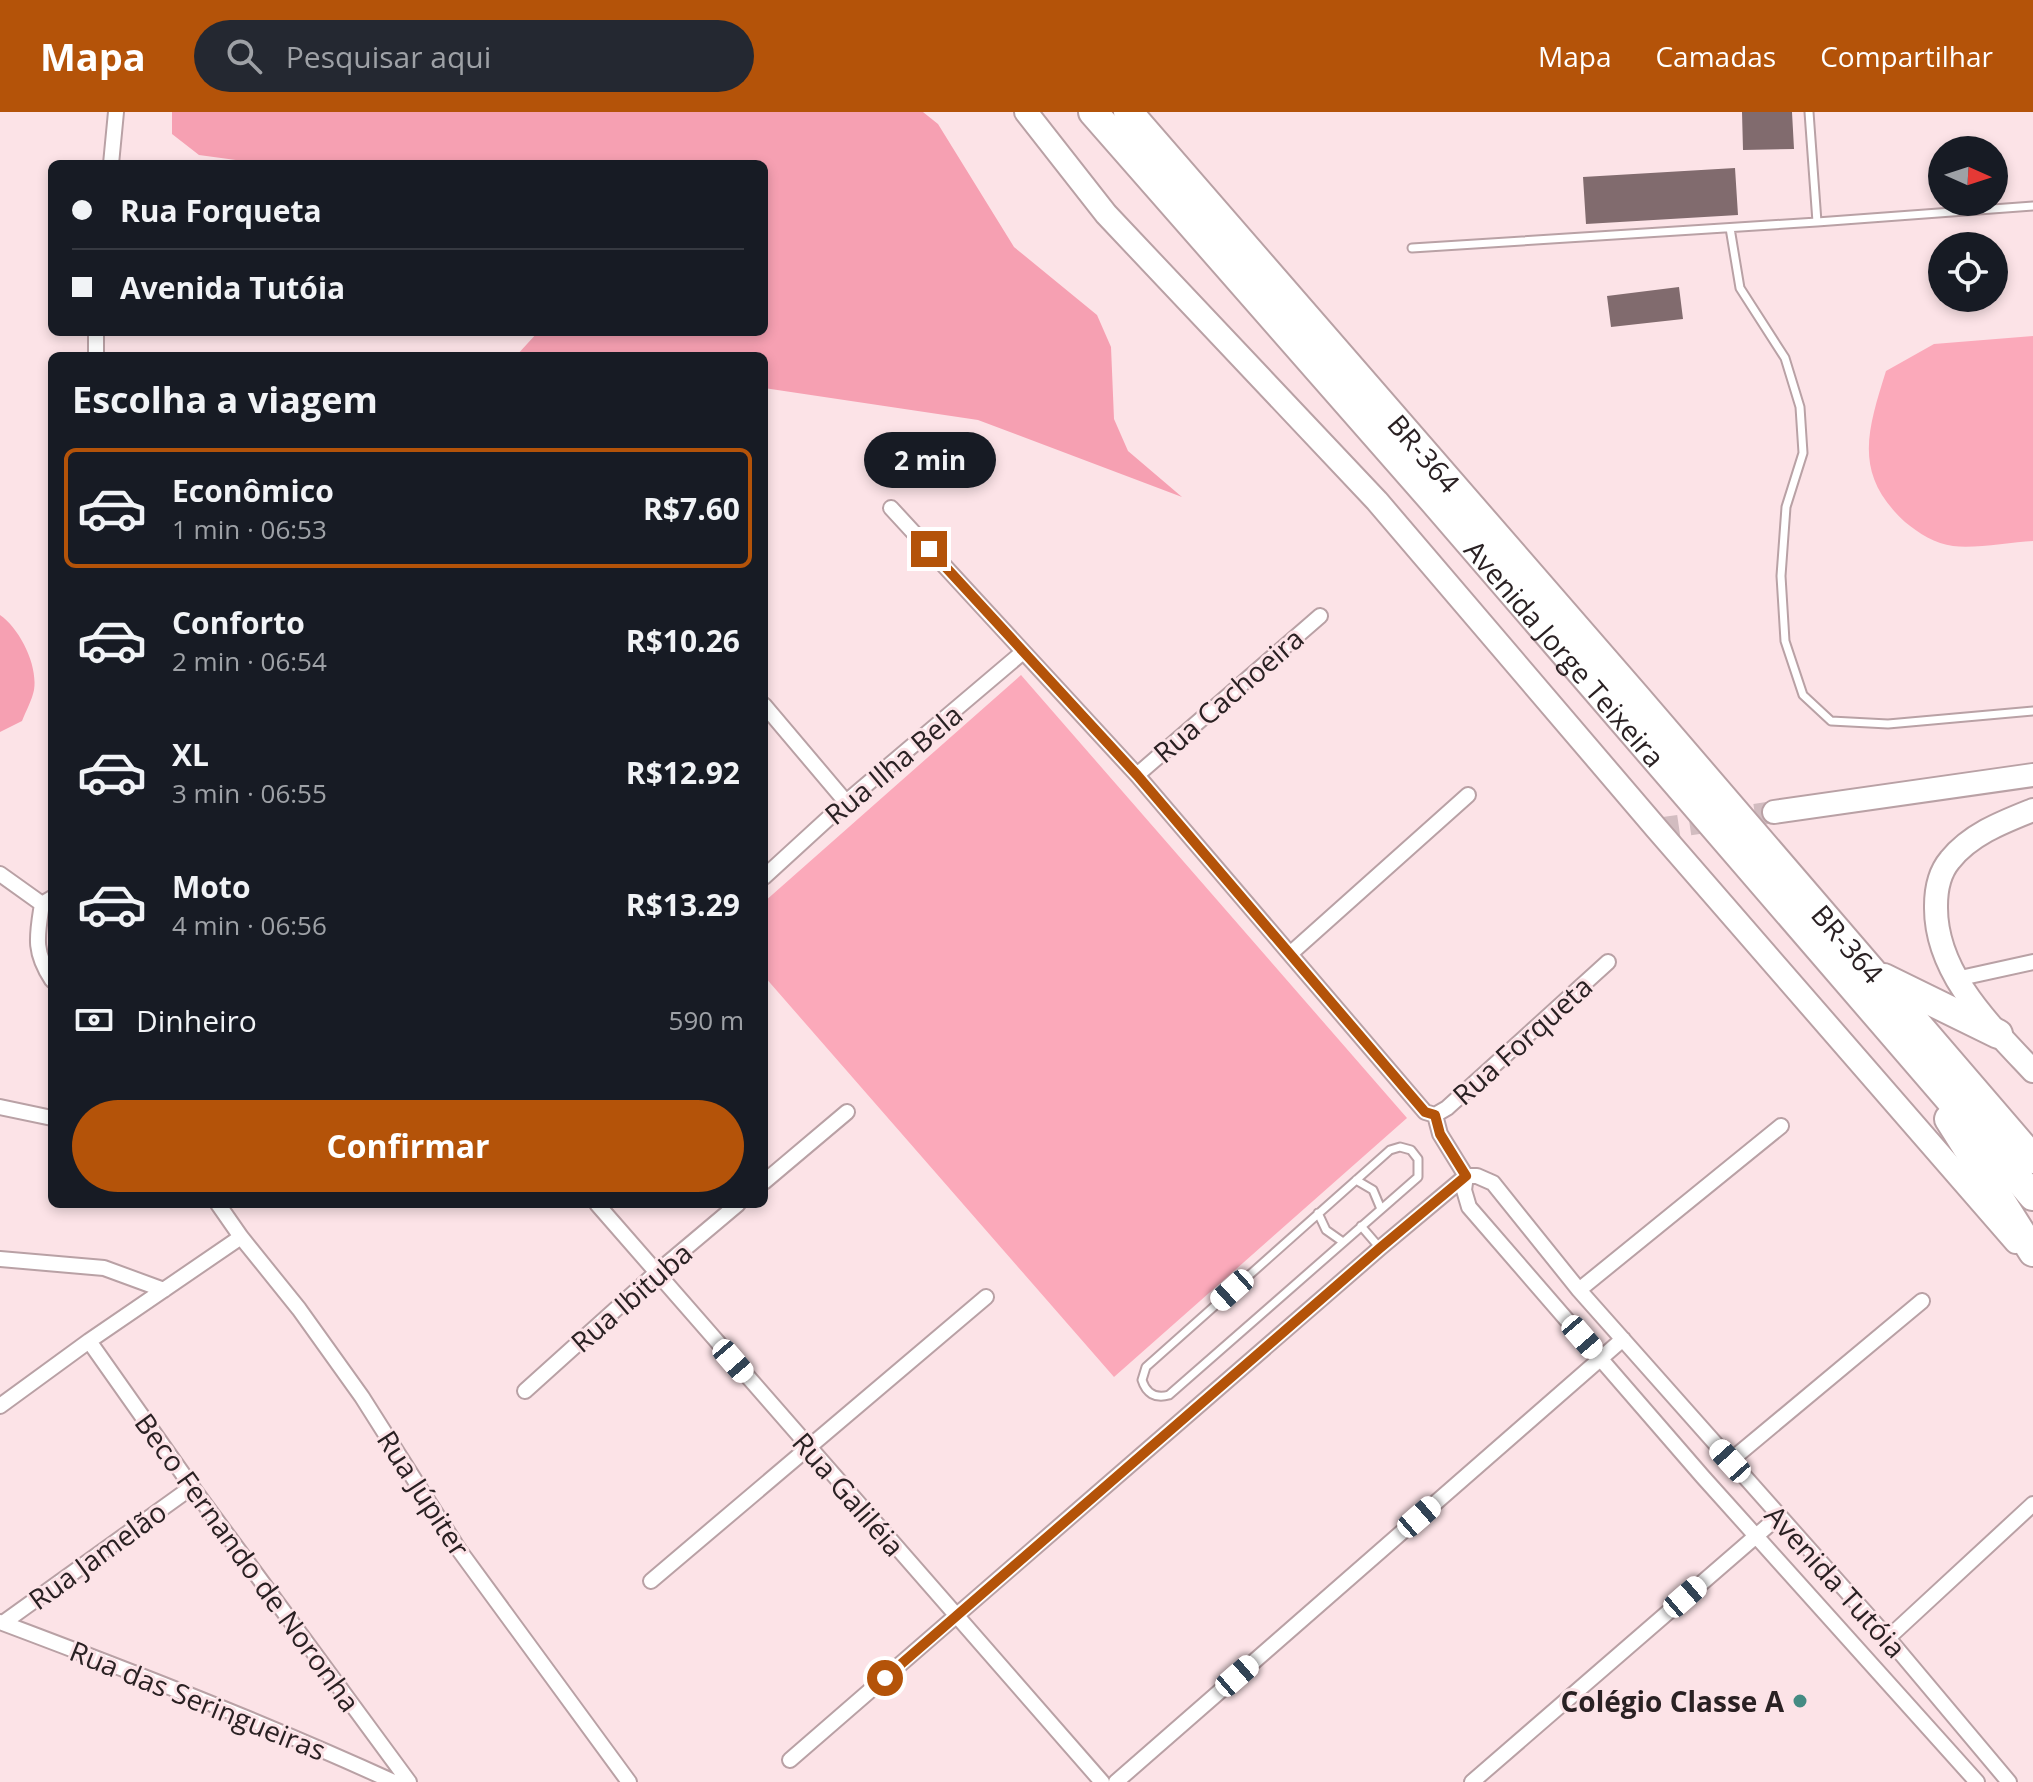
<!DOCTYPE html>
<html lang="pt">
<head>
<meta charset="utf-8">
<style>
	body { margin:0; font-family:"Open Sans",sans-serif; background:#242831; color:#f1f3f6; height:100vh; display:flex; flex-direction:column; font-size:30px; white-space:nowrap }
	* { box-sizing:border-box; margin:0 }
	p { font-size:26px; color:#9ea1a6 }
	.icon { flex:none; width:44px; height:44px; fill:none; stroke:currentColor; stroke-width:2; stroke-linecap:round; stroke-linejoin:round }
	.map { position:relative; flex:1; overflow:hidden }
	.panel { position:absolute; left:48px; top:240px; width:720px; height:856px; display:flex; flex-direction:column; background:#171b24; border-radius:12px; box-shadow:0 4px 12px #0003 }
	.panel>* { flex:none }
	.hud { position:absolute; left:48px; top:48px; width:720px; height:176px; border-radius:12px; box-shadow:0 4px 12px #0003; display:grid; align-content:center; height:176px; padding:0 24px; background:#171b24 }
	.needle { width:52px; rotate:93deg }
	.controls { position:absolute; left:1928px; top:24px; display:grid; gap:16px }
	.controls a { display:grid; place-items:center; width:80px; height:80px; border-radius:50%; background:#171b24; box-shadow:0 4px 12px #0003; font-size:40px }
	.end { position:absolute; width:36px; height:36px; margin:-18px; border:10px solid #b45309; background:#fff; box-shadow:0 0 0 4px #fff }
	.from { border-radius:50% }
	.bubble { position:absolute; height:56px; border-radius:28px; background:#171b24; box-shadow:0 4px 12px #0003; font-size:26px; font-weight:700; line-height:56px; text-align:center }
	.car { position:absolute; width:24px; height:48px; margin:-24px -12px; border-radius:10px; box-shadow:0 0 6px 2px #0007; background:linear-gradient(#fff 24%,#345 0 40%,#fff 0 76%,#345 0 86%,#fff 0) }
	.hud b { display:flex; align-items:center; gap:28px; height:76px; font-size:30px }
	.hud b+b { border-top:2px solid #363941 }
	.hud i { width:20px; height:20px; background:#f1f3f6 }
	ul { padding:0; list-style:none }
	li { display:flex; align-items:center; gap:24px; height:120px; margin:0 16px 12px; padding:0 8px; border:4px solid transparent; border-radius:12px }
	li div { flex:1 }
	li b { display:block; font-size:30px }
	li em { font-style:normal; font-weight:700 }
	li.on { border-color:#b45309 }
	li>.icon { width:72px; height:72px; stroke-width:1.5 }
	h2 { padding:0 24px; font-size:36px; line-height:96px }
	.pay { display:flex; align-items:center; gap:20px; height:88px; padding:0 24px; font-size:30px }
	.pay p { margin-inline-start:auto }
	.primary-button { display:flex; gap:16px; margin-top:auto; padding:16px 24px }
	.primary-button a { flex:1; height:92px; border-radius:48px; background:#b45309; color:#fff; font-size:32px; font-weight:700; line-height:92px; text-align:center }
	header { display:flex; align-items:center; gap:48px; box-sizing:border-box; height:112px; padding:0 40px; background:#b45309; color:#fff }
	header strong { font-size:38px }
	nav { display:flex; gap:44px; margin-inline-start:auto; font-size:28px }
	.search { width:560px; height:72px; background:#242831; display:flex; align-items:center; gap:20px; box-sizing:border-box; padding:0 28px; border-radius:44px; color:#9ea1a6; font-size:30px }
	.map>svg:first-child { display:block }
	.green { fill:#fba9ba }
	.forest { fill:#f6a0b2 }
	.building { fill:#816b6e }
	.lines { fill:none; stroke-linecap:round; stroke-linejoin:round }
	.secondary-tunnel { stroke:#d2bcc0; stroke-width:22; stroke-dasharray:22 11; stroke-linecap:butt }
	.lane-casing { stroke:#b9a1a5; stroke-width:11 }
	.street-casing { stroke:#b9a1a5; stroke-width:18 }
	.secondary-casing { stroke:#b9a1a5; stroke-width:26 }
	.highway-casing { stroke:#b9a1a5; stroke-width:32 }
	.lane { stroke:#fff; stroke-width:7 }
	.street { stroke:#fff; stroke-width:14 }
	.secondary { stroke:#fff; stroke-width:22 }
	.highway { stroke:#fff; stroke-width:28 }
	.route { stroke:#b45309; stroke-width:10 }
	.poi-dot { fill:#458b83; stroke:#fce3e7; stroke-width:3 }
	.labels { text-anchor:middle; dominant-baseline:central; stroke-width:6; stroke-linejoin:round; paint-order:stroke }
	.street-label { font-size:28px; fill:#2a2123; stroke:#fce3e7 }
	.poi-label { font-size:28px; font-weight:bold; fill:#2a2123; stroke:#fce3e7; text-anchor:end }
</style>
</head>
<body>
<header>
<strong>Mapa</strong>
<div class="search"><svg class="icon" aria-label="search" viewBox="0 0 24 24"><circle cx="10" cy="10" r="6"/><path d="M15 15l6 6"/></svg>Pesquisar aqui</div>
<nav><a>Mapa</a><a>Camadas</a><a>Compartilhar</a></nav>
</header>
<div class="map">
<svg width="2033" height="1670" viewBox="0 0 2033 1670">
	<rect width="100%" height="100%" fill="#fce3e7"/>
	<path class="green" d="M 2033,224 L 2033,429 C 2010,430 1975,437 1953,434 C 1936,432 1918,421 1905,410 C 1853,362 1867,320 1886,259 L 1934,232 Z
		M 1021,563 L 1407,1006 L 1114,1265 L 764,864 L 764,790 Z"/>
	<path class="forest" d="M 172,0 L 923,0 L 938,12 L 1014,135 L 1097,203 L 1111,235 L 1114,307 L 1128,339 L 1182,385 L 978,308 L 764,276 L 764,244 L 516,244 L 538,220 L 764,220 L 764,52 L 265,52 L 199,43 L 172,22 Z
		M 0,503 C 20,517 38,553 34,578 C 32,588 26,599 22,609 L 0,620 Z"/>
	<path class="building" d="M 1742,0 L 1792,0 L 1794,37 L 1743,38 Z
		M 1735,56 L 1738,103 L 1586,112 L 1583,65 Z
		M 1679,175 L 1683,207 L 1611,215 L 1607,184 Z"/>
	<g class="lines">
		<path class="secondary-tunnel" d="M 1657,717 L 1774,700"/>
		<defs>
			<path id="lane" d="M 1809,0 L 1817,110 L 2033,94
				M 1730,116 L 1740,176 L 1785,246 L 1800,295 L 1803,341 L 1786,395 L 1781,464 L 1785,529 L 1803,583 L 1831,609 L 1888,612 L 2033,599
				M 1412,136 L 1817,110
				M 1400,1035 L 1411,1038 L 1418,1047 L 1418,1065 L 1169,1283 C 1155,1287 1146,1281 1142,1268 L 1146,1255 L 1390,1038 Z
				M 1356,1068 L 1373,1078 L 1381,1097
				M 1318,1101 L 1326,1118 L 1343,1130
				M 1361,1114 L 1380,1136"/>
			<path id="street" d="M 111,52 L 116,0
				M 96,244 L 96,220
				M 891,396 L 1137,663 L 1425,1000 L 1435,1003
				M 764,593 L 846,690
				M 1137,663 L 1320,504
				M 0,762 L 42,792
				M 764,765 L 846,690 L 1023,540
				M 52,786 L 42,792 C 37,824 33,839 52,868
				M 1290,842 L 1468,683
				M 1956,867 L 2033,850
				M 0,995 L 52,1006
				M 1435,1003 L 1440,1022 L 1466,1064 L 1464,1078 L 1469,1095 L 1703,1365 L 1977,1670
				M 1435,1003 L 1447,996 L 1608,850
				M 1466,1064 L 1477,1064 L 1493,1071 L 1579,1178 L 1888,1526 L 2009,1670
				M 764,1070 L 847,1000
				M 218,1092 L 241,1125 L 299,1197 L 362,1285 L 459,1438 L 629,1670
				M 597,1092 L 1102,1670
				M 0,1147 L 104,1156 L 164,1178
				M 1579,1178 L 1781,1014
				M 89,1229 L 192,1375 L 409,1670
				M 525,1279 L 656,1161 L 738,1092
				M 0,1294 L 89,1229 L 241,1125
				M 1730,1349 L 1922,1189
				M 651,1469 L 986,1185
				M 0,1510 C 133,1560 265,1611 394,1670
				M 3,1511 L 192,1375
				M 1888,1526 L 2033,1392
				M 790,1648 L 1380,1136 L 1466,1064
				M 1116,1670 L 1623,1227
				M 1472,1670 L 1778,1405"/>
			<path id="secondary" d="M 1026,0 L 1106,102 L 1377,389 L 1657,717 L 2016,1130
				M 2033,698 C 2003,710 1971,722 1950,748 C 1939,761 1936,778 1936,794 C 1935,861 1990,913 2033,959
				M 1774,700 L 2033,663"/>
			<g id="highway">
				<path id="s1" d="M 1093,0 L 1434,389 L 2033,1084"/>
				<path id="s2" d="M 1128,0 L 1635,584 L 2033,1047"/>
				<path d="M 1884,866 L 1998,922"/>
				<path d="M 1949,1007 L 2033,1140"/>
			</g>
		</defs>
		<use href="#lane" class="lane-casing"/>
		<use href="#street" class="street-casing"/>
		<use href="#secondary" class="secondary-casing"/>
		<use href="#highway" class="highway-casing"/>
		<use href="#lane" class="lane"/>
		<use href="#street" class="street"/>
		<use href="#secondary" class="secondary"/>
		<use href="#highway" class="highway"/>
	</g>
	<g class="lines">
		<path class="route" d="M 885,1566 L 1380,1136 L 1466,1064 L 1440,1022 L 1435,1003 L 1425,1000 L 1137,663 L 929,437"/>
	</g>
	<circle class="poi-dot" cx="1800" cy="1589" r="8"/>
	<g class="labels">
		<g class="street-label">
			<text stroke="none"><textPath href="#s2" startOffset="452">BR-364</textPath></text>
			<text stroke="none"><textPath href="#s1" startOffset="718">Avenida Jorge Teixeira</textPath></text>
			<text transform="translate(1228 583) rotate(-41)">Rua Cachoeira</text>
			<text transform="translate(893 652) rotate(-40)">Rua Ilha Bela</text>
			<text stroke="none"><textPath href="#s2" startOffset="1100">BR-364</textPath></text>
			<text transform="translate(1522 928) rotate(-42)">Rua Forqueta</text>
			<text transform="translate(631 1185) rotate(-41)">Rua Ibituba</text>
			<text transform="translate(424 1381) rotate(57)">Rua Júpiter</text>
			<text transform="translate(849 1382) rotate(49)">Rua Galiléia</text>
			<text transform="translate(97 1443) rotate(-36)">Rua Jamelão</text>
			<text transform="translate(248 1450) rotate(54)">Beco Fernando de Noronha</text>
			<text transform="translate(1836 1469) rotate(48)">Avenida Tutóia</text>
			<text transform="translate(198 1588) rotate(22)">Rua das Seringueiras</text>
		</g>
		<g class="poi-label">
			<text x="1784" y="1589">Colégio Classe A</text>
		</g>
	</g>
</svg>
<div class="controls">
<a><svg class="needle" viewBox="-14 -14 28 28"><path d="M0-13l5 13h-10z" fill="#e53935"/><path d="M0 13l5-13h-10z" fill="#9ea1a6"/></svg></a>
<a><svg class="icon" aria-label="locate" viewBox="0 0 24 24"><circle cx="12" cy="12" r="6"/><path d="M12 2v4M12 18v4M2 12h4M18 12h4"/></svg></a>
</div>
<i class="end from" style="left:885px;top:1566px"></i>
<i class="end" style="left:929px;top:437px"></i>
<div class="bubble" style="left:864px;top:320px;width:132px">2 min</div>
<i class="car" style="left:1232px;top:1178px;rotate:228deg"></i>
<i class="car" style="left:1582px;top:1225px;rotate:139deg"></i>
<i class="car" style="left:733px;top:1249px;rotate:139deg"></i>
<i class="car" style="left:1730px;top:1349px;rotate:318deg"></i>
<i class="car" style="left:1419px;top:1405px;rotate:49deg"></i>
<i class="car" style="left:1685px;top:1485px;rotate:49deg"></i>
<i class="car" style="left:1237px;top:1564px;rotate:49deg"></i>
<div class="hud">
<b><i class="from"></i>Rua Forqueta</b>
<b><i></i>Avenida Tutóia</b>
</div>
<section class="panel">
<h2>Escolha a viagem</h2>
<ul>
<li class="on"><svg class="icon" aria-label="car" viewBox="0 0 24 24"><path d="M5 17H2v-5l4-1 3-4h7l3 4 3 1v5h-3M9 17h6M6 11h13"/><circle cx="7" cy="17" r="2"/><circle cx="17" cy="17" r="2"/></svg><div><b>Econômico</b><p>1 min · 06:53</p></div><em>R$7.60</em></li>
<li><svg class="icon" aria-label="car" viewBox="0 0 24 24"><path d="M5 17H2v-5l4-1 3-4h7l3 4 3 1v5h-3M9 17h6M6 11h13"/><circle cx="7" cy="17" r="2"/><circle cx="17" cy="17" r="2"/></svg><div><b>Conforto</b><p>2 min · 06:54</p></div><em>R$10.26</em></li>
<li><svg class="icon" aria-label="car" viewBox="0 0 24 24"><path d="M5 17H2v-5l4-1 3-4h7l3 4 3 1v5h-3M9 17h6M6 11h13"/><circle cx="7" cy="17" r="2"/><circle cx="17" cy="17" r="2"/></svg><div><b>XL</b><p>3 min · 06:55</p></div><em>R$12.92</em></li>
<li><svg class="icon" aria-label="car" viewBox="0 0 24 24"><path d="M5 17H2v-5l4-1 3-4h7l3 4 3 1v5h-3M9 17h6M6 11h13"/><circle cx="7" cy="17" r="2"/><circle cx="17" cy="17" r="2"/></svg><div><b>Moto</b><p>4 min · 06:56</p></div><em>R$13.29</em></li>
</ul>
<div class="pay"><svg class="icon" aria-label="cash" viewBox="0 0 24 24"><path d="M3 7h18v10H3z"/><circle cx="12" cy="12" r="2"/></svg>Dinheiro<p>590 m</p></div>
<div class="primary-button"><a>Confirmar</a></div>
</section>
</div>
</body>
</html>
